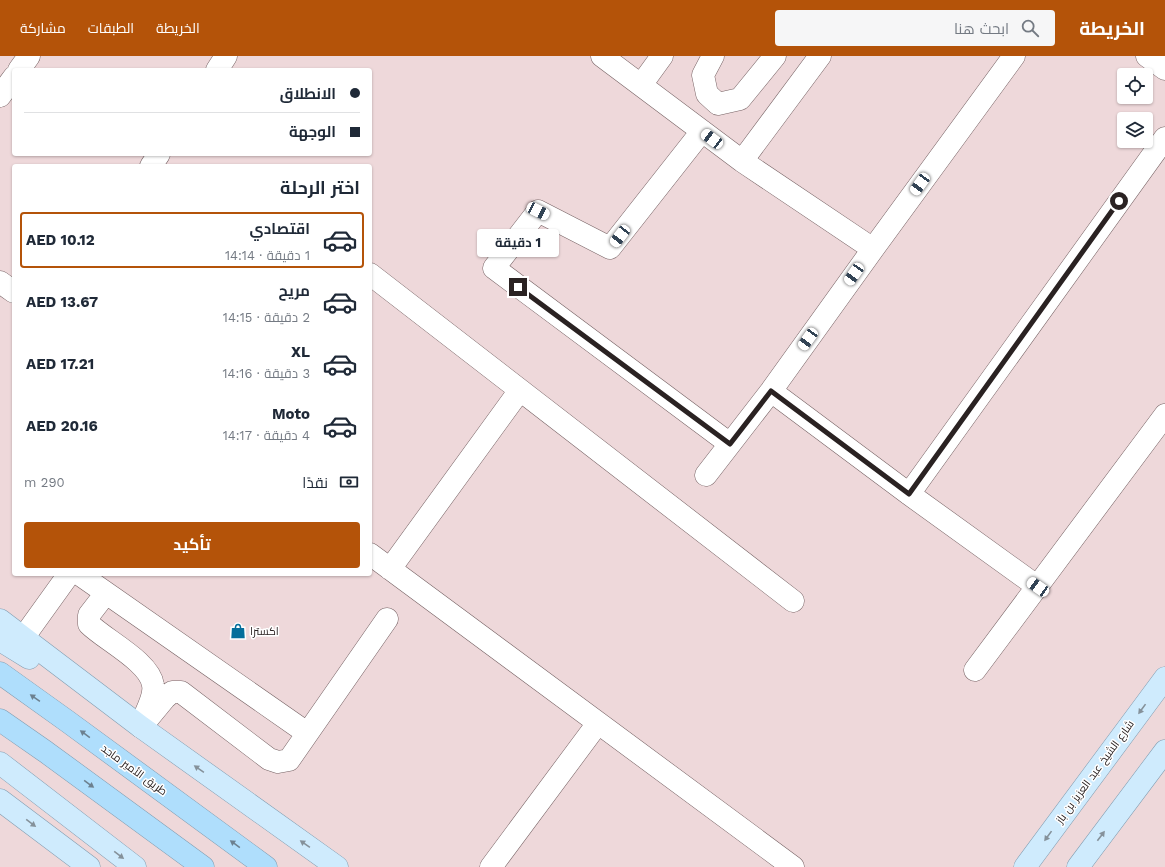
<!DOCTYPE html>
<html lang="ar">
<head>
<meta charset="utf-8">
<style>
	body { margin:0; font-family:"Work Sans",Cairo,sans-serif; background:#f6f6f7; color:#1f2937; direction:rtl; height:100vh; display:flex; flex-direction:column; font-size:15px; white-space:nowrap }
	* { box-sizing:border-box; margin:0 }
	p { font-size:13px; color:#747a83 }
	.icon { flex:none; width:22px; height:22px; fill:none; stroke:currentColor; stroke-width:2; stroke-linecap:round; stroke-linejoin:round }
	.map { position:relative; flex:1; overflow:hidden; direction:ltr }
	.panel { position:absolute; left:12px; top:108px; width:360px; height:412px; display:flex; flex-direction:column; background:#fff; border-radius:4px; box-shadow:0 1px 3px #0004; direction:rtl }
	.panel>* { flex:none }
	.banner { position:absolute; left:12px; top:12px; width:360px; height:88px; border-radius:4px; box-shadow:0 1px 3px #0004; direction:rtl; display:grid; align-content:center; height:88px; padding:0 12px; background:#fff }
	.fabs { position:absolute; left:1117px; top:12px; display:grid; gap:8px }
	.fabs a { display:grid; place-items:center; width:36px; height:36px; border-radius:4px; background:#fff; box-shadow:0 1px 3px #0004; font-size:20px }
	.end { position:absolute; width:18px; height:18px; margin:-9px; border:5px solid #2a2222; background:#fff; box-shadow:0 0 0 2px #fff }
	.from { border-radius:50% }
	.bubble { position:absolute; height:28px; border-radius:4px; background:#fff; box-shadow:0 1px 3px #0004; font-size:13px; font-weight:700; line-height:28px; text-align:center; direction:rtl }
	.car { position:absolute; width:12px; height:24px; margin:-12px -6px; border-radius:5px; box-shadow:0 0 3px 1px #0007; background:linear-gradient(#fff 24%,#345 0 40%,#fff 0 76%,#345 0 86%,#fff 0) }
	.banner b { display:flex; align-items:center; gap:14px; height:38px; font-size:15px }
	.banner b+b { border-top:1px solid #e0e1e3 }
	.banner i { width:10px; height:10px; background:#1f2937 }
	ul { padding:0; list-style:none }
	li { display:flex; align-items:center; gap:12px; height:56px; margin:0 8px 6px; padding:0 4px; border:2px solid transparent; border-radius:4px }
	li div { flex:1 }
	li b { display:block; font-size:15px }
	li em { font-style:normal; font-weight:700 }
	li.on { border-color:#b45309 }
	li>.icon { width:36px; height:36px; stroke-width:1.5 }
	h2 { padding:0 12px; font-size:18px; line-height:48px }
	.pay { display:flex; align-items:center; gap:10px; height:44px; padding:0 12px; font-size:15px }
	.pay p { margin-inline-start:auto }
	.primary-button { display:flex; gap:8px; margin-top:auto; padding:8px 12px }
	.primary-button a { flex:1; height:46px; border-radius:4px; background:#b45309; color:#fff; font-size:16px; font-weight:700; line-height:46px; text-align:center }
	header { display:flex; align-items:center; gap:24px; box-sizing:border-box; height:56px; padding:0 20px; background:#b45309; color:#fff }
	header strong { font-size:19px }
	nav { display:flex; gap:22px; margin-inline-start:auto; font-size:14px }
	.search { width:280px; height:36px; background:#f6f6f7; display:flex; align-items:center; gap:10px; box-sizing:border-box; padding:0 14px; border-radius:4px; color:#747a83; font-size:15px }
	.map>svg:first-child { display:block }
	.lines { fill:none; stroke-linecap:round; stroke-linejoin:round }
	.minor-casing { stroke:#766264; stroke-width:23 }
	.major-casing { stroke:#809cb0; stroke-width:23 }
	.highway-casing { stroke:#809cb0; stroke-width:23 }
	.minor { stroke:#fff; stroke-width:22 }
	.major { stroke:#cfebfd; stroke-width:22 }
	.highway { stroke:#afdefc; stroke-width:22 }
	.oneway { fill:#6c808f }
	.oneway2 { fill:#85919a }
	.route { stroke:#2a2222; stroke-width:5 }
	.labels { text-anchor:middle; dominant-baseline:central; stroke-width:3; stroke-linejoin:round; paint-order:stroke }
	.poi-label { font-size:11px; fill:#2a2222; stroke:#fff; text-anchor:start }
	.street-label { font-size:11px; fill:#2a2222; stroke:#fff }
</style>
</head>
<body>
<header>
<strong>الخريطة</strong>
<div class="search"><svg class="icon" aria-label="search" viewBox="0 0 24 24"><circle cx="10" cy="10" r="6"/><path d="M15 15l6 6"/></svg>ابحث هنا</div>
<nav><a>الخريطة</a><a>الطبقات</a><a>مشاركة</a></nav>
</header>
<div class="map">
<svg width="1165" height="811" viewBox="0 0 1165 811">
	<rect width="100%" height="100%" fill="#eed8da"/>
	<g class="lines">
		<defs>
			<path id="minor" d="M 602,0 L 742,105 L 873,193
				M 713,0 L 703,19 L 707,38 L 718,48 L 740,43 L 775,0
				M 1147,0 L 1165,13
				M 19,14 L 29,0
				M 217,14 L 226,0
				M 641,29 L 662,0
				M 0,40 L 14,21
				M 702,75 L 610,192 L 538,155 L 494,212 L 730,388
				M 742,105 L 820,0
				M 151,110 L 159,98
				M 370,218 L 793,545
				M 0,226 L 14,236
				M 771,335 L 909,438 L 1038,531
				M 706,419 L 771,335 L 873,193 L 1014,0
				M 909,438 L 1165,82
				M 370,498 L 793,811
				M 390,513 L 520,334
				M 79,518 L 307,677
				M 106,537 L 89,559 L 89,568 C 105,584 150,606 153,629 C 155,639 148,652 144,661
				M 23,582 L 69,518
				M 975,614 L 1165,359
				M 141,671 L 165,642 L 172,636 L 181,636 L 269,703 L 278,706 L 289,704 L 387,563
				M 491,811 L 598,667"/>
			<path id="major" d="M 0,564 L 141,671 L 337,811
				M 0,584 L 29,602
				M 0,707 L 135,811
				M 0,744 L 89,811
				M 1025,811 L 1165,622
				M 1078,811 L 1165,695"/>
			<path id="highway" d="M 0,617 L 67,665 L 266,811
				M 0,664 L 46,696 L 203,811"/>
		</defs>
		<use href="#minor" class="minor-casing"/>
		<use href="#major" class="major-casing"/>
		<use href="#highway" class="highway-casing"/>
		<use href="#minor" class="minor"/>
		<use href="#major" class="major"/>
		<use href="#highway" class="highway"/>
	</g>
	<defs><path id="oneway-solid" d="M-6-.8H1V-3.2L6.5 0L1 3.2V.8H-6Z"/></defs>
	<g class="oneway">
		<use href="#oneway-solid" transform="translate(35 642) rotate(-145)"/>
		<use href="#oneway-solid" transform="translate(85 678) rotate(-144)"/>
		<use href="#oneway-solid" transform="translate(89 728) rotate(36)"/>
		<use href="#oneway-solid" transform="translate(235 788) rotate(-144)"/>
	</g>
	<g class="oneway2">
		<use href="#oneway-solid" transform="translate(1142 653) rotate(126)"/>
		<use href="#oneway-solid" transform="translate(199 713) rotate(-145)"/>
		<use href="#oneway-solid" transform="translate(31 767) rotate(37)"/>
		<use href="#oneway-solid" transform="translate(1048 780) rotate(126)"/>
		<use href="#oneway-solid" transform="translate(1101 780) rotate(-53)"/>
		<use href="#oneway-solid" transform="translate(305 788) rotate(-145)"/>
		<use href="#oneway-solid" transform="translate(119 799) rotate(37)"/>
	</g>
	<g class="lines">
		<path class="route" d="M 518,231 L 730,388 L 771,335 L 909,438 L 1119,145"/>
	</g>
	<defs>
		<symbol id="shop-bare" viewBox="-9 -9 18 18"><path d="M-5-2.5h2.3a2.7 3.5 0 0 1 5.4 0H5L5.5 6h-11ZM-1.5-2.5h3a1.5 2.3 0 0 0-3 0Z" fill="#056e9b" stroke="#fff" stroke-width="2.5" paint-order="stroke"/></symbol>
	</defs>
	<g fill-rule="evenodd">
		<use href="#shop-bare" x="227" y="564" width="22" height="22"/>
	</g>
	<g class="labels">
		<g class="poi-label">
			<text x="250" y="575">اكسترا</text>
		</g>
		<g class="street-label">
			<text transform="translate(134 714) rotate(36)">طريق الأمير ماجد</text>
			<text transform="translate(1095 716) rotate(-54)">شارع الشيخ عبد العزيز بن باز</text>
		</g>
	</g>
</svg>
<div class="fabs">
<a><svg class="icon" aria-label="locate" viewBox="0 0 24 24"><circle cx="12" cy="12" r="6"/><path d="M12 2v4M12 18v4M2 12h4M18 12h4"/></svg></a>
<a><svg class="icon" aria-label="layers" viewBox="0 0 24 24"><path d="M12 4l9 5-9 5-9-5zM3 14l9 5 9-5"/></svg></a>
</div>
<i class="end from" style="left:1119px;top:145px"></i>
<i class="end" style="left:518px;top:231px"></i>
<div class="bubble" style="left:477px;top:173px;width:82px">1 دقيقة</div>
<i class="car" style="left:712px;top:83px;rotate:307deg"></i>
<i class="car" style="left:920px;top:128px;rotate:216deg"></i>
<i class="car" style="left:538px;top:155px;rotate:117deg"></i>
<i class="car" style="left:620px;top:180px;rotate:218deg"></i>
<i class="car" style="left:854px;top:218px;rotate:215deg"></i>
<i class="car" style="left:808px;top:283px;rotate:216deg"></i>
<i class="car" style="left:1038px;top:531px;rotate:305deg"></i>
<div class="banner">
<b><i class="from"></i>الانطلاق</b>
<b><i></i>الوجهة</b>
</div>
<section class="panel">
<h2>اختر الرحلة</h2>
<ul>
<li class="on"><svg class="icon" aria-label="car" viewBox="0 0 24 24"><path d="M5 17H2v-5l4-1 3-4h7l3 4 3 1v5h-3M9 17h6M6 11h13"/><circle cx="7" cy="17" r="2"/><circle cx="17" cy="17" r="2"/></svg><div><b>اقتصادي</b><p>1 دقيقة · 14:14</p></div><em>AED 10.12</em></li>
<li><svg class="icon" aria-label="car" viewBox="0 0 24 24"><path d="M5 17H2v-5l4-1 3-4h7l3 4 3 1v5h-3M9 17h6M6 11h13"/><circle cx="7" cy="17" r="2"/><circle cx="17" cy="17" r="2"/></svg><div><b>مريح</b><p>2 دقيقة · 14:15</p></div><em>AED 13.67</em></li>
<li><svg class="icon" aria-label="car" viewBox="0 0 24 24"><path d="M5 17H2v-5l4-1 3-4h7l3 4 3 1v5h-3M9 17h6M6 11h13"/><circle cx="7" cy="17" r="2"/><circle cx="17" cy="17" r="2"/></svg><div><b>XL</b><p>3 دقيقة · 14:16</p></div><em>AED 17.21</em></li>
<li><svg class="icon" aria-label="car" viewBox="0 0 24 24"><path d="M5 17H2v-5l4-1 3-4h7l3 4 3 1v5h-3M9 17h6M6 11h13"/><circle cx="7" cy="17" r="2"/><circle cx="17" cy="17" r="2"/></svg><div><b>Moto</b><p>4 دقيقة · 14:17</p></div><em>AED 20.16</em></li>
</ul>
<div class="pay"><svg class="icon" aria-label="cash" viewBox="0 0 24 24"><path d="M3 7h18v10H3z"/><circle cx="12" cy="12" r="2"/></svg>نقدًا<p>290 m</p></div>
<div class="primary-button"><a>تأكيد</a></div>
</section>
</div>
</body>
</html>
